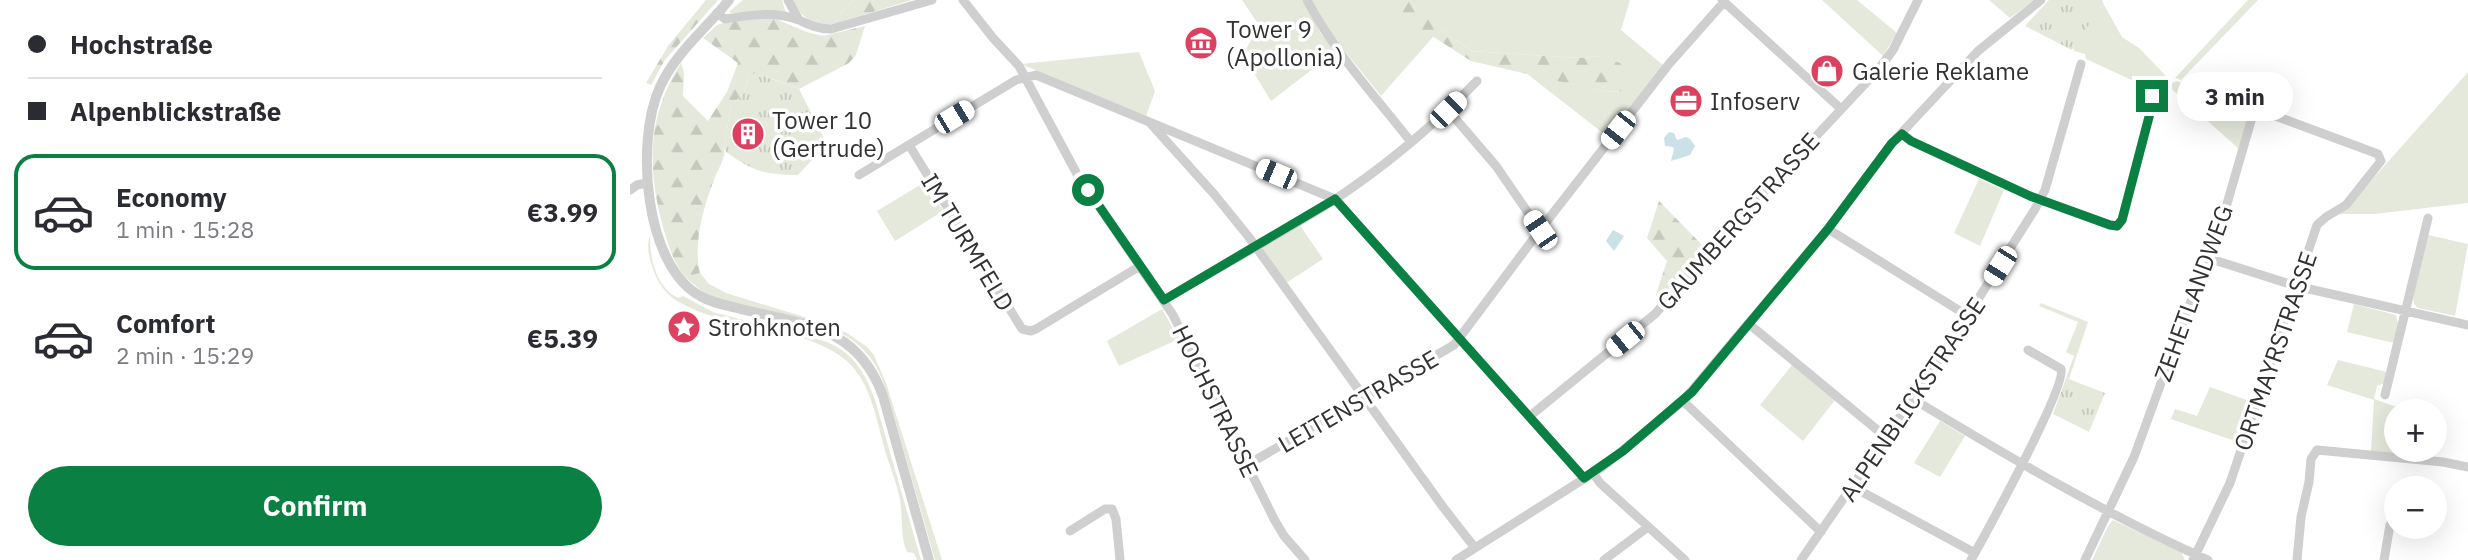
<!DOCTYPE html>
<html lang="en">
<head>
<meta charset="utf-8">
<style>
	body { margin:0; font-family:"IBM Plex Sans",sans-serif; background:#f7f7f7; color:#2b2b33; height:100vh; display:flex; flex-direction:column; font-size:26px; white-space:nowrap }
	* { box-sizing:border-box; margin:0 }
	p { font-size:23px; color:#7c7c81 }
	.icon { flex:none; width:38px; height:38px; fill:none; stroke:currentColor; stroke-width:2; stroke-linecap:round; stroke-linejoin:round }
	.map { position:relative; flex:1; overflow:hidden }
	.sheet { display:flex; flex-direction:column; background:#fff; width:630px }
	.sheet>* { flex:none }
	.banner { display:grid; align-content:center; height:154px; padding:0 28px; background:#fff }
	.controls { position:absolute; left:1754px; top:399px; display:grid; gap:14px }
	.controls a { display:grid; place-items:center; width:63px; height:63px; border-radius:50%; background:#fff; box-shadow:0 7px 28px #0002; font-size:35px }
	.end { position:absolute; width:32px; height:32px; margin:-16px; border:9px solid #0b8043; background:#fff; box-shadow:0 0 0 4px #fff }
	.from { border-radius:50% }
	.bubble { position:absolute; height:49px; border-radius:24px; background:#fff; box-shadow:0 7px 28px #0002; font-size:23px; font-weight:700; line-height:49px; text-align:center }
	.car { position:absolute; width:21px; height:42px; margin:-21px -10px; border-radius:9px; box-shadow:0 0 5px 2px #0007; background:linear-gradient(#fff 24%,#345 0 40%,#fff 0 76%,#345 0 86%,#fff 0) }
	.banner b { display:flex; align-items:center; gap:24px; height:66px; font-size:26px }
	.banner b+b { border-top:2px solid #e1e1e2 }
	.banner i { width:18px; height:18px; background:#2b2b33 }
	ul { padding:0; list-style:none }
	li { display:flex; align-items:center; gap:21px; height:116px; margin:0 14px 10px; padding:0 14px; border:4px solid transparent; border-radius:21px }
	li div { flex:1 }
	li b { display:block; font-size:26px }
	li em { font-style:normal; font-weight:700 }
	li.selected { border-color:#0b8043 }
	li>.icon { width:63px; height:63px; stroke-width:1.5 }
	.cta { display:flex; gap:14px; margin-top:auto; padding:14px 28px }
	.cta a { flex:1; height:80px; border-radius:42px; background:#0b8043; color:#fff; font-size:28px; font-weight:700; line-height:80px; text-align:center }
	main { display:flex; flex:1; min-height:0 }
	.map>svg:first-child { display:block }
	.green { fill:#e4e9dc }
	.forest { fill:url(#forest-firs) }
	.park { fill:url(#park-tufts) }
	.water { fill:#cae1e8 }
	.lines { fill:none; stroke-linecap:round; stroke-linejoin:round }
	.minor { stroke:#cfcfcf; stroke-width:9 }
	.tertiary { stroke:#cfcfcf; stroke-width:10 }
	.route { stroke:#0b8043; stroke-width:9 }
	.labels { text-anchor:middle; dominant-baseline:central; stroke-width:7; stroke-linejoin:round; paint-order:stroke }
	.poi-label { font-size:24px; fill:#323232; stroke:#fff; text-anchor:start }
	.street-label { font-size:24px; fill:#323232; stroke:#fff }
</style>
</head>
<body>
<main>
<section class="sheet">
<div class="banner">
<b><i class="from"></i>Hochstraße</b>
<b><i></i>Alpenblickstraße</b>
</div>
<ul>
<li class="selected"><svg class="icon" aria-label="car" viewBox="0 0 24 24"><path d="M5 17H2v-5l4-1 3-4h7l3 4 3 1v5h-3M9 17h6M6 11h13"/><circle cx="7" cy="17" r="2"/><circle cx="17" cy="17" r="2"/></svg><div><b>Economy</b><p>1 min · 15:28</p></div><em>€3.99</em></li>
<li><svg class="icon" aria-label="car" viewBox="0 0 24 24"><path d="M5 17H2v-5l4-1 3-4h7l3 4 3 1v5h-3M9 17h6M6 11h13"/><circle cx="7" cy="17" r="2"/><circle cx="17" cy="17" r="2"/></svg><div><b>Comfort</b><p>2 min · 15:29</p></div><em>€5.39</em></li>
</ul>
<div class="cta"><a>Confirm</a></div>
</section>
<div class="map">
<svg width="1838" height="560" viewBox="0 0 1838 560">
	<defs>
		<pattern id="forest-firs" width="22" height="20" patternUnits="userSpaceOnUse" patternTransform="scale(1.75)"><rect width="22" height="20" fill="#e4e9dc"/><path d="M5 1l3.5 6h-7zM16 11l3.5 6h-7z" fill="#c4c8bd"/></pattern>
		<pattern id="park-tufts" width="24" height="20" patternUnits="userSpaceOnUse" patternTransform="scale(1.75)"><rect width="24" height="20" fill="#e4e9dc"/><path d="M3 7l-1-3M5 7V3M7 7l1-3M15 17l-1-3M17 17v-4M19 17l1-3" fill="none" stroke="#c4c8bd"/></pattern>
	</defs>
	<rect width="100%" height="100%" fill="#fff"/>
	<path class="green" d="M 113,0 L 152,0 L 156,13 L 100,13 L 100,11 Z
		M 163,0 L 224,0 L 212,11 L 203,24 C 181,24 172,19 163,0 Z
		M 612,0 L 674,0 L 690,32 L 705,52 L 641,101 L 613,55 L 629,25 Z
		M 682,0 L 1000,0 L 991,30 L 1034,66 L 978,137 L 896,73 L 976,92 L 992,91 L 970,56 L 949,58 L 842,51 L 810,29 L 751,96 L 697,29 Z
		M 1192,0 L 1227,0 L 1267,33 L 1253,56 Z
		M 1359,0 L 1404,0 L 1380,18 Z
		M 1618,0 L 1628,0 L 1551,80 L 1545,78 Z
		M 1473,3 L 1492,37 L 1509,48 L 1538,78 L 1530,90 L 1519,88 L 1456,59 L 1455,54 L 1444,51 L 1443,45 Z
		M 509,52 L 525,91 L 516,116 L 391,64 Z
		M 1838,72 L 1838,203 L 1745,214 L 1710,214 L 1723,201 Z
		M 1547,81 L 1620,112 L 1609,149 L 1537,85 Z
		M 1349,179 L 1374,190 L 1350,246 L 1324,233 Z
		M 295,182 L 313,211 L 265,241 L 247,211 Z
		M 669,224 L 693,259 L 656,283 L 632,251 L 633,244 Z
		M 1798,235 L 1838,244 L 1825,316 L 1788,308 L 1784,304 L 1783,296 Z
		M 20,236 C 20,259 26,287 48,298 L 53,296 L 83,312 L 194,341 C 222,351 235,372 245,400 L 291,560 L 287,560 L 284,553 L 277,552 C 270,537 273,517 270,500 C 267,484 261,469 256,454 C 246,419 241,376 209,355 C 161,323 95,330 47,301 C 33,292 25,278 21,262 C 18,253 17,245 20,236 Z
		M 70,273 L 79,284 L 96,293 L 184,320 L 217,333 L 237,347 L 244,355 L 256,383 L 312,560 L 305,560 L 259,399 C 254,383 249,368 238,355 C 204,312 128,316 80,296 C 71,292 63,283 55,277 Z
		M 1411,303 L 1458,322 L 1439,379 L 1436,378 L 1444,356 L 1436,352 L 1448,322 L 1409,306 Z
		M 1724,304 L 1766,315 L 1768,324 L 1764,343 L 1717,332 Z
		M 532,309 L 549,339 L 489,366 L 477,341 Z
		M 1708,360 L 1757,372 L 1755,383 L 1747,386 L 1744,399 L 1778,411 L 1766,411 L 1766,450 L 1770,450 L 1769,454 L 1741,451 L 1744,400 L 1697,385 Z
		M 1162,365 L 1205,400 L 1173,441 L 1130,405 Z
		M 1580,387 L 1622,402 L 1608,442 L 1541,419 L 1545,409 L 1567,416 Z
		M 1310,421 L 1335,436 L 1310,477 L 1284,463 Z
		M 1483,520 L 1552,553 L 1555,560 L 1462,560 L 1478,526 Z"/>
	<path class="forest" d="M 76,0 L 88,0 L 35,60 L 21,85 L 16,83 L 38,46 Z
		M 224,0 L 282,0 L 203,24 L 212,11 Z
		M 763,0 L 779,0 L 810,29 L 842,51 L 949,58 L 970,56 L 990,63 L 998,72 L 1000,85 L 992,91 L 976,92 L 841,61 L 788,27 L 768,8 Z
		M 111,18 L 146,19 L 177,32 L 193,36 L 235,26 L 226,55 L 219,63 L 169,89 L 135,76 L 119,75 L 114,93 L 101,106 L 94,146 C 97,157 87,171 83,182 C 73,210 63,243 70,273 L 55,277 C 43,262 38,244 33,227 C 17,168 17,116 51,63 L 54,73 L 53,96 L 78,121 L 97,92 L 108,63 L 73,38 L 87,25 Z
		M 1029,201 L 1075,248 L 1029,303 L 1026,294 L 1037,261 L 1017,238 Z"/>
	<path class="park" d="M 1419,0 L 1472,0 L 1473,3 L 1442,50 L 1395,26 Z
		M 126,73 L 169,89 L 197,144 L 168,175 C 133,174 124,172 96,152 L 94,146 L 101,106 L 114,93 L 119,75 Z
		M 1436,378 L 1475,393 L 1459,432 L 1423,414 Z"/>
	<path class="water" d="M 1039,132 L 1044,133 L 1047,140 L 1056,137 L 1060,139 L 1065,146 L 1060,155 L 1041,161 L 1044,149 L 1043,147 L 1035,146 L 1034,138 Z
		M 983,230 L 994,236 L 984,251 L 976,241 Z"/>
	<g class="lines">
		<path class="minor" d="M 158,0 L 169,20
			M 333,0 L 363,38 L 389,66 L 447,174 L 543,315 L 644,519 L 654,536 L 675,560
			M 677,0 C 704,52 745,96 781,142
			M 1092,0 L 1210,108
			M 87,13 L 95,19 C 119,15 145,11 169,20 C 180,25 188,29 201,29 L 302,0
			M 818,110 L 866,166 L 910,230
			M 521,124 L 584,194 L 618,236 L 813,507 L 845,548
			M 1272,134 L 1281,141 L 1400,196 L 1480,225 L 1487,226 L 1492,220 L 1520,113 L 1520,104 L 1526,91
			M 279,145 L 392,329 L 401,331 L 406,329 L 510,266
			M 229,175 L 386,80 L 406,75 L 705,199 L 954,478
			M 0,190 L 7,185 L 16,183
			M 1198,229 L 1338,316
			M 1581,259 L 1666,286 L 1838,325
			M 534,300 C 591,266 649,235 704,200 C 754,167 806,123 847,81
			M 1119,324 L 1257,438
			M 1755,395 L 1798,218
			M 1283,399 C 1379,457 1475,514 1578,560
			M 1053,401 L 1191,532
			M 900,416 L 1025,314 L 1090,239 L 1248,70 L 1263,50 L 1288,0
			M 617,465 L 824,345 L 910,230 L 1039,64 L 1094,2
			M 963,473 L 970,483 L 1055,560
			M 1223,487 L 1345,553
			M 440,531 L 475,509 L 482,509 L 486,519 L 490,560
			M 826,560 L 971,468 L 1053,401 L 1198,229 L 1262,143 L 1348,51 L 1411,0
			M 974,560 L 1018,527
			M 1171,560 L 1316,350 L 1405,209 L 1415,190 L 1451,64
			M 1341,560 C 1355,535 1437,386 1431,369 L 1398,350
			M 1455,560 L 1504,457 L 1568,282 L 1581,259 L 1623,114 L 1627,111 L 1632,111 L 1748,154 L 1751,161 L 1716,205 L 1696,217 L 1687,225 L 1600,483 L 1563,560
			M 1667,560 L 1671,517 L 1679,482 L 1681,459 L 1687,450 L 1813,462 L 1838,467
			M 1754,560 L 1760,525"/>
		<path class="tertiary" d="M 99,0 C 76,29 45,53 30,87 C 5,141 14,268 72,297 C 83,303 95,305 107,308 C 172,325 227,324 253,396 L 299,560"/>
	</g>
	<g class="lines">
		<path class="route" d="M 458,190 L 534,300 L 705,199 L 954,478 L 993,451 L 1062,392 L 1198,229 L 1262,143 L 1272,134 L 1281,141 L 1400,196 L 1480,225 L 1487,226 L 1492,220 L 1520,113 L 1522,96"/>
	</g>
	<defs>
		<symbol id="museum-disc" viewBox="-11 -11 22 22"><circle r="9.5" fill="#dd4160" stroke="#fff"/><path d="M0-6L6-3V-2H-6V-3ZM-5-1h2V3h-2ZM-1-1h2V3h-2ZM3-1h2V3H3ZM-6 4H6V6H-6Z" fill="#fff"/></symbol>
		<symbol id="shop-disc" viewBox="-11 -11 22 22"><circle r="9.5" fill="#dd4160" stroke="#fff"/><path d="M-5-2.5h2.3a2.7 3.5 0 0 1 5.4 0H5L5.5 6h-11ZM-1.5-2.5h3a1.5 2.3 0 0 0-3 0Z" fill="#fff"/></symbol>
		<symbol id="office-disc" viewBox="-11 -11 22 22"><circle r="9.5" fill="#dd4160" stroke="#fff"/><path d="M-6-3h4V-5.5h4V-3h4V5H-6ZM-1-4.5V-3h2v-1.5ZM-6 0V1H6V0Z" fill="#fff"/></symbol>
		<symbol id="building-disc" viewBox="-11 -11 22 22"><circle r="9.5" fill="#dd4160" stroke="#fff"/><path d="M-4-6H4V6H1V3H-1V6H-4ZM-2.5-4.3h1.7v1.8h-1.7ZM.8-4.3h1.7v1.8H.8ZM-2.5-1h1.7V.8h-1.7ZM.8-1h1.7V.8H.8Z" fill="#fff"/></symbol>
		<symbol id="sight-disc" viewBox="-11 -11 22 22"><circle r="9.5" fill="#dd4160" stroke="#fff"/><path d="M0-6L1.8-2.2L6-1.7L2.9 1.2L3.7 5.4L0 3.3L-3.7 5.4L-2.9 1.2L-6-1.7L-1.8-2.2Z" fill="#fff"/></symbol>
	</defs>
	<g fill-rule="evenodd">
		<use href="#museum-disc" x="552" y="24" width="38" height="38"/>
		<use href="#shop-disc" x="1178" y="52" width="38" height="38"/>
		<use href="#office-disc" x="1037" y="82" width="38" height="38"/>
		<use href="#building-disc" x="99" y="115" width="38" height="38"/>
		<use href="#sight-disc" x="35" y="308" width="38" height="38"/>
	</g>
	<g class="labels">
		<g class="poi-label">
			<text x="596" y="29">Tower 9<tspan x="596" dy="28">(Apollonia)</tspan></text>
			<text x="1222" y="71">Galerie Reklame</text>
			<text x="1080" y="101">Infoserv</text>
			<text x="142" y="120">Tower 10<tspan x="142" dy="28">(Gertrude)</tspan></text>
			<text x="78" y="327">Strohknoten</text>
		</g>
		<g class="street-label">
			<text transform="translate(1108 221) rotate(-48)">GAUMBERGSTRASSE</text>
			<text transform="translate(338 242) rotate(59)">IM TURMFELD</text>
			<text transform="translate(1563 293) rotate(-70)">ZEHETLANDWEG</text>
			<text transform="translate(1645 351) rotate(-71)">ORTMAYRSTRASSE</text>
			<text transform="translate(1282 399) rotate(-56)">ALPENBLICKSTRASSE</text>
			<text transform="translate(586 401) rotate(64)">HOCHSTRASSE</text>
			<text transform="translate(728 401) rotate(-30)">LEITENSTRASSE</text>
		</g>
	</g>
</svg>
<div class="controls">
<a>+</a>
<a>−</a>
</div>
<i class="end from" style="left:458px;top:190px"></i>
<i class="end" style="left:1522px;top:96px"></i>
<div class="bubble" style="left:1547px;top:72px;width:116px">3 min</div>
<i class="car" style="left:818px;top:110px;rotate:45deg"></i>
<i class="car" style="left:324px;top:117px;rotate:59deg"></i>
<i class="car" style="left:988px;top:130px;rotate:218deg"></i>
<i class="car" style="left:646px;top:174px;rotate:293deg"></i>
<i class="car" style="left:910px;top:230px;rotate:326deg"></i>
<i class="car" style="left:1370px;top:266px;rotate:212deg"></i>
<i class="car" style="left:995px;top:339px;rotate:231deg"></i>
</div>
</main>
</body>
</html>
